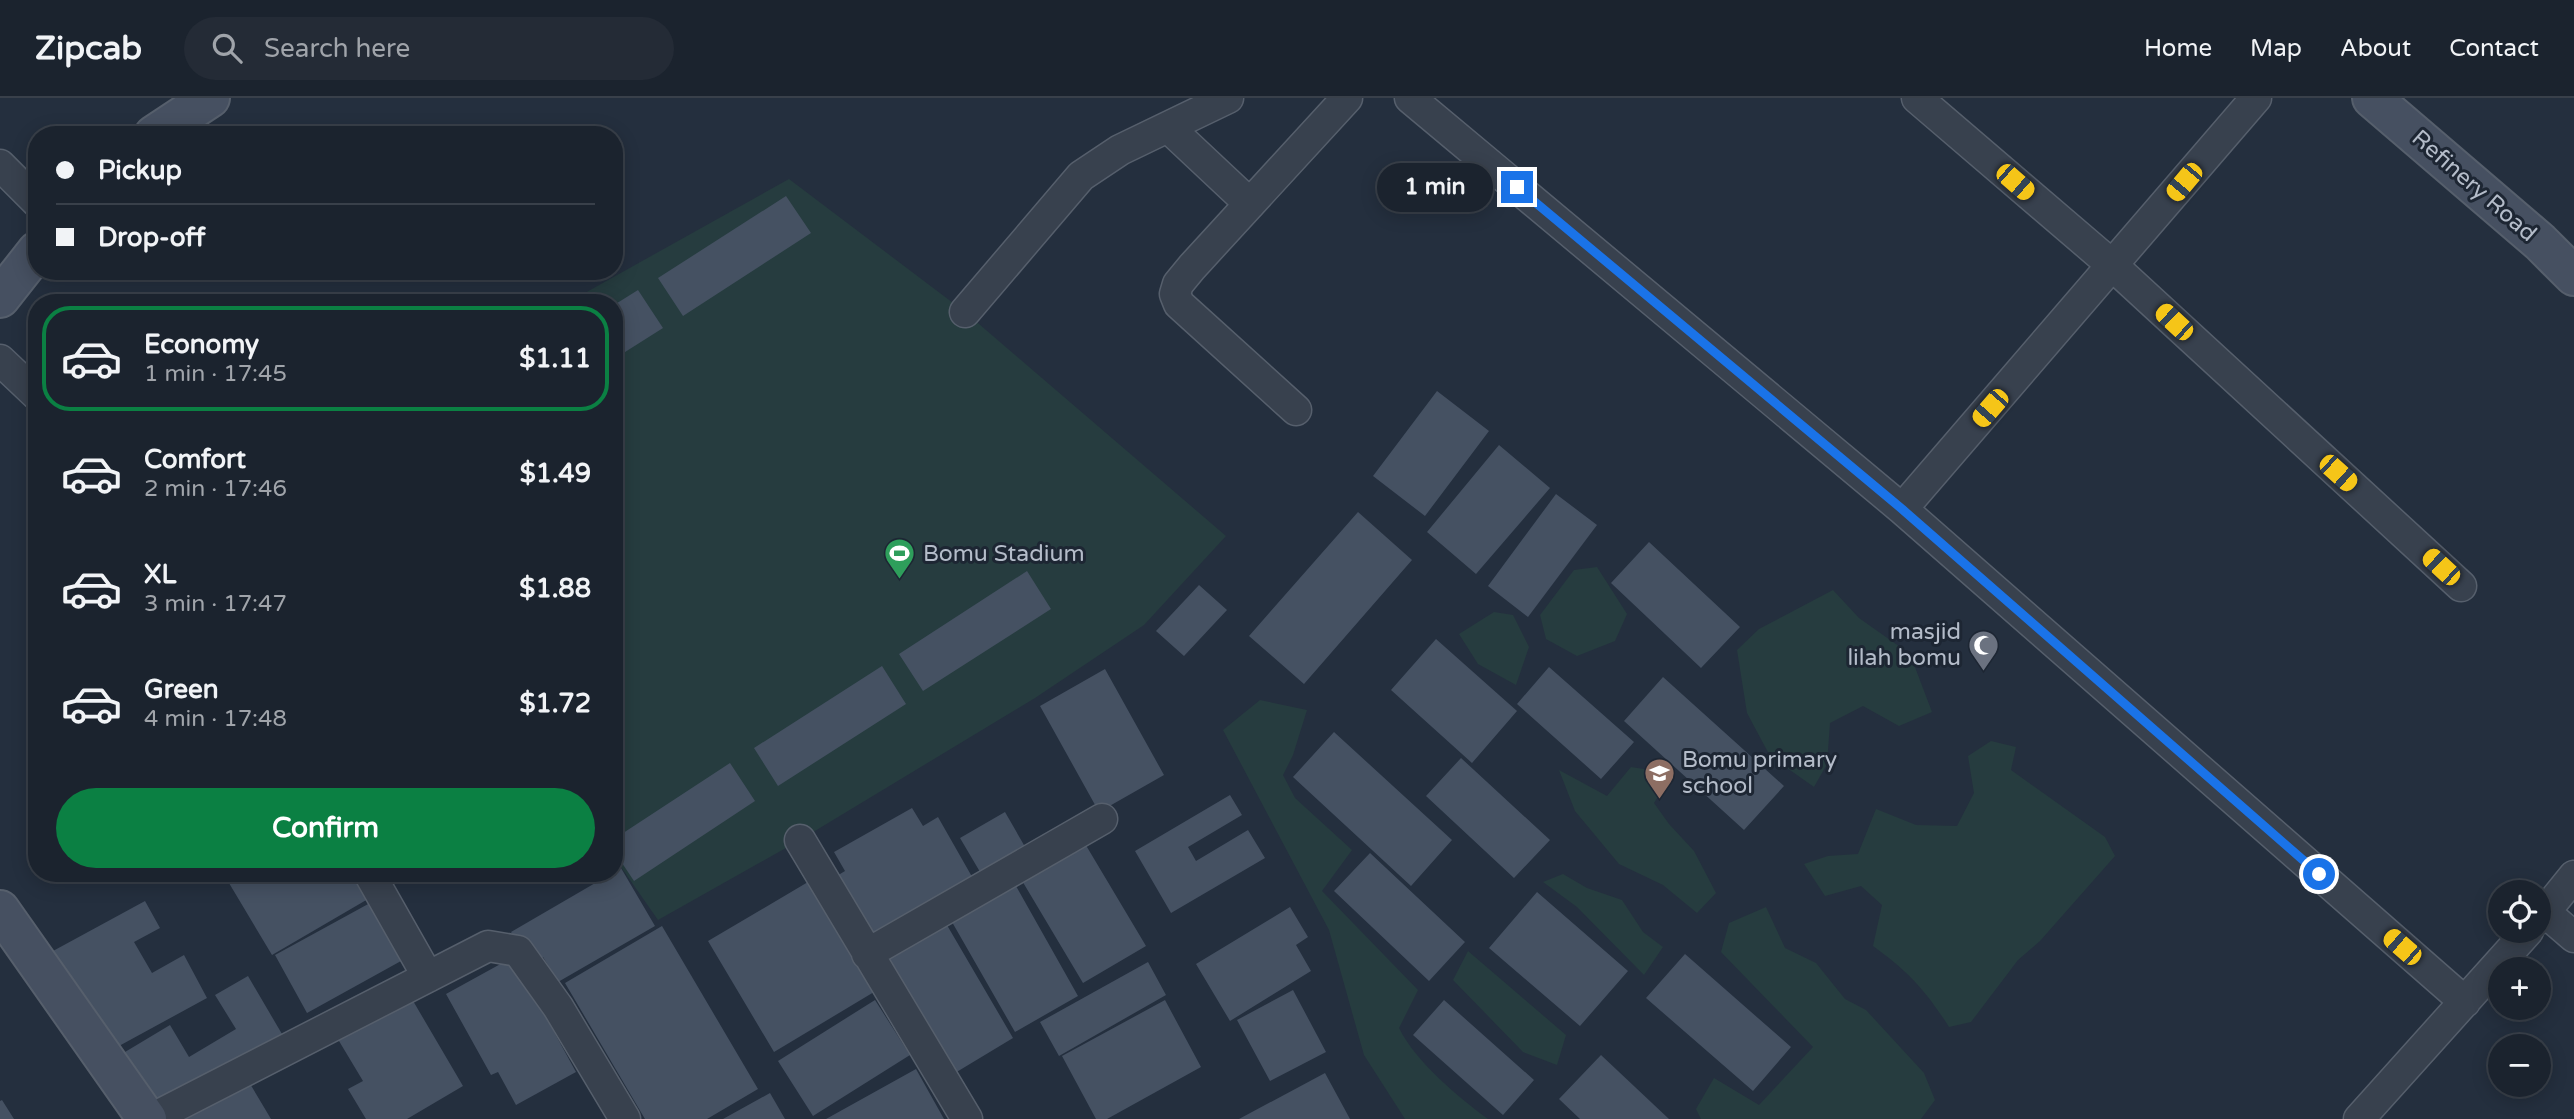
<!DOCTYPE html>
<html lang="en">
<head>
<meta charset="utf-8">
<style>
	body { margin:0; font-family:"Varela Round",sans-serif; background:#242b36; color:#f1f3f6; height:100vh; display:flex; flex-direction:column; font-size:26px; white-space:nowrap }
	* { box-sizing:border-box; margin:0 }
	p { font-size:23px; color:#a0a4aa }
	.icon { flex:none; width:38px; height:38px; fill:none; stroke:currentColor; stroke-width:2; stroke-linecap:round; stroke-linejoin:round }
	.map { position:relative; flex:1; overflow:hidden }
	.details { position:absolute; left:28px; top:196px; width:595px; height:588px; display:flex; flex-direction:column; background:#1b232e; border-radius:28px; box-shadow:0 4px 18px #0003,0 0 0 2px #39404a }
	.details>* { flex:none }
	.hud { position:absolute; left:28px; top:28px; width:595px; height:154px; border-radius:28px; box-shadow:0 4px 18px #0003,0 0 0 2px #39404a; display:grid; align-content:center; height:154px; padding:0 28px; background:#1b232e }
	.buttons { position:absolute; left:2488px; top:782px; display:grid; gap:14px }
	.buttons a { display:grid; place-items:center; width:63px; height:63px; border-radius:50%; background:#1b232e; box-shadow:0 4px 18px #0003,0 0 0 2px #39404a; font-size:35px }
	.end { position:absolute; width:32px; height:32px; margin:-16px; border:9px solid #1a73e8; background:#fff; box-shadow:0 0 0 4px #fff }
	.from { border-radius:50% }
	.bubble { position:absolute; height:49px; border-radius:24px; background:#1b232e; box-shadow:0 4px 18px #0003,0 0 0 2px #39404a; font-size:23px; font-weight:700; line-height:49px; text-align:center }
	.car { position:absolute; width:21px; height:42px; margin:-21px -10px; border-radius:9px; box-shadow:0 0 5px 2px #0007; background:linear-gradient(#f5c518 24%,#345 0 40%,#f5c518 0 76%,#345 0 86%,#f5c518 0) }
	.hud b { display:flex; align-items:center; gap:24px; height:66px; font-size:26px }
	.hud b+b { border-top:2px solid #39404a }
	.hud i { width:18px; height:18px; background:#f1f3f6 }
	ul { padding:12px 0 0; list-style:none }
	li { display:flex; align-items:center; gap:21px; height:105px; margin:0 14px 10px; padding:0 14px; border:4px solid transparent; border-radius:28px }
	li div { flex:1 }
	li b { display:block; font-size:26px }
	li em { font-style:normal; font-weight:700 }
	li.on { border-color:#0b8043 }
	li>.icon { width:63px; height:63px; stroke-width:1.5 }
	.button { display:flex; gap:14px; margin-top:auto; padding:14px 28px }
	.button a { flex:1; height:80px; border-radius:42px; background:#0b8043; color:#fff; font-size:28px; font-weight:700; line-height:80px; text-align:center }
	header { display:flex; align-items:center; gap:42px; box-sizing:border-box; height:98px; padding:0 35px; background:#1b232e; border-bottom:2px solid #39404a }
	header strong { font-size:33px }
	nav { display:flex; gap:38px; margin-inline-start:auto; font-size:24px }
	.search { width:490px; height:63px; background:#242b36; display:flex; align-items:center; gap:18px; box-sizing:border-box; padding:0 24px; border-radius:38px; color:#a0a4aa; font-size:26px }
	.map>svg:first-child { display:block }
	.green { fill:#263c3f }
	.building { fill:#455162 }
	.lines { fill:none; stroke-linecap:round; stroke-linejoin:round }
	.street-casing { stroke:#565f6c; stroke-width:33 }
	.secondary-casing { stroke:#565f6c; stroke-width:42 }
	.street { stroke:#38414e; stroke-width:30 }
	.secondary { stroke:#465061; stroke-width:38 }
	.route { stroke:#1a73e8; stroke-width:9 }
	.labels { text-anchor:middle; dominant-baseline:central; stroke-width:6; stroke-linejoin:round; paint-order:stroke }
	.street-label { font-size:23px; fill:#b4bcc9; stroke:#1d2633 }
	.poi-label { font-size:23px; fill:#b4bcc9; stroke:#1d2633; text-anchor:start }
</style>
</head>
<body>
<header>
<strong>Zipcab</strong>
<div class="search"><svg class="icon" aria-label="search" viewBox="0 0 24 24"><circle cx="10" cy="10" r="6"/><path d="M15 15l6 6"/></svg>Search here</div>
<nav><a>Home</a><a>Map</a><a>About</a><a>Contact</a></nav>
</header>
<div class="map">
<svg width="2574" height="1021" viewBox="0 0 2574 1021">
	<rect width="100%" height="100%" fill="#242f3e"/>
	<path class="green" d="M 789,81 L 965,214 L 1226,438 L 1144,527 L 1035,600 L 800,742 L 658,822 L 614,759 L 614,205 L 567,205 Z
		M 1597,469 L 1627,516 L 1615,543 L 1577,558 L 1546,541 L 1540,517 L 1574,472 Z
		M 1833,492 L 1859,520 L 1910,556 L 1932,614 L 1899,628 L 1863,608 L 1830,625 L 1827,666 L 1814,689 L 1770,658 L 1747,615 L 1737,552 L 1759,531 Z
		M 1494,514 L 1513,517 L 1529,549 L 1516,587 L 1478,566 L 1459,536 Z
		M 1260,602 L 1307,612 L 1293,657 L 1283,677 L 1295,700 L 1352,752 L 1322,793 L 1418,892 L 1399,930 C 1416,964 1458,999 1488,1021 L 1405,1021 L 1364,957 L 1329,832 L 1223,632 Z
		M 1991,643 L 2016,649 L 2011,672 L 2105,739 L 2115,758 L 2040,843 L 2018,862 L 1971,924 L 1949,929 C 1926,893 1909,874 1873,848 L 1882,807 L 1861,788 L 1825,798 L 1804,766 L 1828,758 L 1858,756 L 1876,711 L 1916,727 L 1957,728 L 1974,695 L 1968,658 Z
		M 1631,669 L 1656,673 L 1667,684 L 1654,705 L 1669,726 L 1694,753 L 1716,795 L 1697,815 L 1663,787 L 1619,766 L 1575,713 L 1559,672 L 1607,698 Z
		M 1563,776 L 1587,790 L 1622,802 L 1643,834 L 1663,849 L 1644,877 L 1577,809 L 1543,784 Z
		M 1766,809 L 1785,850 L 1816,865 L 1845,901 L 1866,912 L 1924,975 L 1935,1002 L 1921,1021 L 1701,1021 L 1696,1011 L 1714,980 L 1759,1007 L 1813,949 L 1721,854 L 1729,825 Z
		M 1468,853 L 1566,937 L 1557,967 L 1523,954 L 1453,882 Z"/>
	<path class="building" d="M 786,98 L 811,135 L 683,218 L 658,180 Z
		M 638,192 L 663,230 L 614,261 L 614,207 Z
		M 1437,293 L 1489,333 L 1425,418 L 1373,378 Z
		M 1499,347 L 1550,390 L 1476,476 L 1427,434 Z
		M 1556,396 L 1597,427 L 1528,519 L 1488,488 Z
		M 1358,414 L 1412,462 L 1304,586 L 1249,538 Z
		M 1649,444 L 1740,529 L 1701,570 L 1611,485 Z
		M 1027,473 L 1051,511 L 923,593 L 899,556 Z
		M 1199,487 L 1227,512 L 1184,558 L 1156,533 Z
		M 1436,541 L 1517,613 L 1472,665 L 1391,592 Z
		M 882,568 L 906,606 L 778,688 L 754,650 Z
		M 1549,569 L 1634,644 L 1601,681 L 1517,606 Z
		M 1105,571 L 1164,677 L 1099,714 L 1040,608 Z
		M 1663,579 L 1784,688 L 1744,732 L 1624,623 Z
		M 1334,634 L 1452,742 L 1411,788 L 1293,679 Z
		M 1461,660 L 1550,742 L 1514,780 L 1426,698 Z
		M 730,665 L 755,703 L 634,783 L 614,753 L 614,741 Z
		M 1230,697 L 1242,717 L 1188,749 L 1196,763 L 1248,732 L 1265,760 L 1171,815 L 1135,753 Z
		M 912,710 L 923,728 L 938,719 L 975,784 L 872,844 L 835,779 L 845,773 L 834,754 Z
		M 1005,714 L 1028,754 L 983,779 L 960,740 Z
		M 1084,744 L 1146,848 L 1083,885 L 1021,781 Z
		M 1370,755 L 1465,844 L 1429,883 L 1334,793 Z
		M 621,770 L 655,828 L 558,884 L 543,859 L 530,866 L 511,834 Z
		M 223,775 L 353,775 L 368,801 L 272,857 Z
		M 808,784 L 874,894 L 774,954 L 708,843 Z
		M 1016,788 L 1078,898 L 1015,934 L 952,824 Z
		M 1537,794 L 1628,873 L 1580,928 L 1489,850 Z
		M 145,803 L 160,830 L 134,844 L 152,875 L 184,857 L 207,900 L 108,954 L 53,853 Z
		M 370,805 L 401,863 L 307,915 L 275,857 Z
		M 1290,809 L 1308,839 L 1296,847 L 1311,873 L 1230,923 L 1196,866 Z
		M 944,822 L 1013,940 L 950,978 L 881,859 Z
		M 662,828 L 758,991 L 707,1021 L 645,1021 L 565,885 Z
		M 1685,856 L 1791,949 L 1753,993 L 1646,900 Z
		M 513,859 L 576,974 L 516,1007 L 498,974 L 491,977 L 446,896 Z
		M 1148,864 L 1166,897 L 1059,958 L 1040,924 Z
		M 248,878 L 282,936 L 153,1012 L 120,957 L 170,927 L 189,959 L 236,931 L 215,897 Z
		M 1293,892 L 1326,954 L 1270,983 L 1237,922 Z
		M 409,896 L 463,988 L 407,1021 L 366,1021 L 348,991 L 363,983 L 336,938 Z
		M 875,902 L 910,957 L 813,1018 L 778,963 Z
		M 1165,902 L 1201,969 L 1107,1021 L 1096,1021 L 1062,958 Z
		M 1444,902 L 1534,982 L 1503,1017 L 1413,937 Z
		M 1601,957 L 1669,1021 L 1580,1021 L 1559,1001 Z
		M 916,971 L 944,1021 L 826,1021 Z
		M 1325,975 L 1350,1021 L 1239,1021 Z
		M 246,979 L 271,1021 L 182,1021 Z
		M 770,995 L 785,1021 L 723,1021 Z
		M 2,1002 L 14,1021 L 0,1021 L 0,1003 Z"/>
	<g class="lines">
		<defs>
			<path id="street" d="M 1410,0 L 1902,411 L 2465,904
				M 1917,0 L 2112,167 L 2461,488
				M 1169,30 L 1250,106
				M 0,67 L 37,104
				M 965,214 L 1081,78 L 1120,52 L 1228,0
				M 0,262 L 37,297
				M 1296,312 L 1179,206 L 1175,196 L 1178,186 L 1192,169 L 1347,0
				M 1902,411 L 2256,0
				M 800,742 L 967,1021
				M 369,775 L 428,879
				M 2545,814 L 2574,839
				M 2539,821 L 2574,778
				M 867,856 L 1102,721
				M 151,1021 L 488,848 L 518,853 L 558,909 L 625,1021
				M 2359,1021 L 2528,833"/>
			<path id="secondary" d="M 2372,0 L 2540,144 L 2574,178
				M 154,37 L 210,0
				M 0,200 L 37,153
				M 0,812 L 147,1021"/>
		</defs>
		<use href="#street" class="street-casing"/>
		<use href="#secondary" class="secondary-casing"/>
		<use href="#street" class="street"/>
		<use href="#secondary" class="secondary"/>
	</g>
	<g class="lines">
		<path class="route" d="M 1517,89 L 1902,411 L 2319,776"/>
	</g>
	<defs>
		<symbol id="stadium-pin" viewBox="-11 -11 22 30"><path d="M0 17L-7.5 6A9.5 9.5 0 1 1 7.5 6Z" fill="#2e9e5b" stroke="#1d2633"/><path d="M0-5a6.5 5 0 1 0 0 10a6.5 5 0 1 0 0-10ZM-3.5-1.8h7v3.6h-7Z" fill="#fff"/></symbol>
		<symbol id="mosque-pin" viewBox="-11 -11 22 30"><path d="M0 17L-7.5 6A9.5 9.5 0 1 1 7.5 6Z" fill="#6b7280" stroke="#1d2633"/><path d="M3.5-4.9A6 6 0 1 0 3.5 4.9A5 5 0 1 1 3.5-4.9Z" fill="#fff"/></symbol>
		<symbol id="school-pin" viewBox="-11 -11 22 30"><path d="M0 17L-7.5 6A9.5 9.5 0 1 1 7.5 6Z" fill="#8d6e63" stroke="#1d2633"/><path d="M0-5L7-2L0 1L-7-2ZM-4 1L0 2.5L4 1V4Q0 6-4 4Z" fill="#fff"/></symbol>
	</defs>
	<g fill-rule="evenodd">
		<use href="#stadium-pin" x="882" y="438" width="35" height="47"/>
		<use href="#mosque-pin" x="1966" y="530" width="35" height="47"/>
		<use href="#school-pin" x="1642" y="658" width="35" height="47"/>
	</g>
	<g class="labels">
		<g class="street-label">
			<text transform="translate(2474 88) rotate(41)">Refinery Road</text>
		</g>
		<g class="poi-label">
			<text x="923" y="456">Bomu Stadium</text>
			<text x="1961" y="534" text-anchor="end">masjid<tspan x="1961" dy="26">lilah bomu</tspan></text>
			<text x="1682" y="662">Bomu primary<tspan x="1682" dy="26">school</tspan></text>
		</g>
	</g>
</svg>
<div class="buttons">
<a><svg class="icon" aria-label="locate" viewBox="0 0 24 24"><circle cx="12" cy="12" r="6"/><path d="M12 2v4M12 18v4M2 12h4M18 12h4"/></svg></a>
<a>+</a>
<a>−</a>
</div>
<i class="end from" style="left:2319px;top:776px"></i>
<i class="end" style="left:1517px;top:89px"></i>
<div class="bubble" style="left:1377px;top:65px;width:116px">1 min</div>
<i class="car" style="left:2015px;top:84px;rotate:131deg"></i>
<i class="car" style="left:2184px;top:84px;rotate:220deg"></i>
<i class="car" style="left:2174px;top:224px;rotate:313deg"></i>
<i class="car" style="left:1990px;top:310px;rotate:221deg"></i>
<i class="car" style="left:2338px;top:375px;rotate:132deg"></i>
<i class="car" style="left:2441px;top:469px;rotate:313deg"></i>
<i class="car" style="left:2402px;top:849px;rotate:311deg"></i>
<div class="hud">
<b><i class="from"></i>Pickup</b>
<b><i></i>Drop-off</b>
</div>
<section class="details">
<ul>
<li class="on"><svg class="icon" aria-label="car" viewBox="0 0 24 24"><path d="M5 17H2v-5l4-1 3-4h7l3 4 3 1v5h-3M9 17h6M6 11h13"/><circle cx="7" cy="17" r="2"/><circle cx="17" cy="17" r="2"/></svg><div><b>Economy</b><p>1 min · 17:45</p></div><em>$1.11</em></li>
<li><svg class="icon" aria-label="car" viewBox="0 0 24 24"><path d="M5 17H2v-5l4-1 3-4h7l3 4 3 1v5h-3M9 17h6M6 11h13"/><circle cx="7" cy="17" r="2"/><circle cx="17" cy="17" r="2"/></svg><div><b>Comfort</b><p>2 min · 17:46</p></div><em>$1.49</em></li>
<li><svg class="icon" aria-label="car" viewBox="0 0 24 24"><path d="M5 17H2v-5l4-1 3-4h7l3 4 3 1v5h-3M9 17h6M6 11h13"/><circle cx="7" cy="17" r="2"/><circle cx="17" cy="17" r="2"/></svg><div><b>XL</b><p>3 min · 17:47</p></div><em>$1.88</em></li>
<li><svg class="icon" aria-label="car" viewBox="0 0 24 24"><path d="M5 17H2v-5l4-1 3-4h7l3 4 3 1v5h-3M9 17h6M6 11h13"/><circle cx="7" cy="17" r="2"/><circle cx="17" cy="17" r="2"/></svg><div><b>Green</b><p>4 min · 17:48</p></div><em>$1.72</em></li>
</ul>
<div class="button"><a>Confirm</a></div>
</section>
</div>
</body>
</html>
